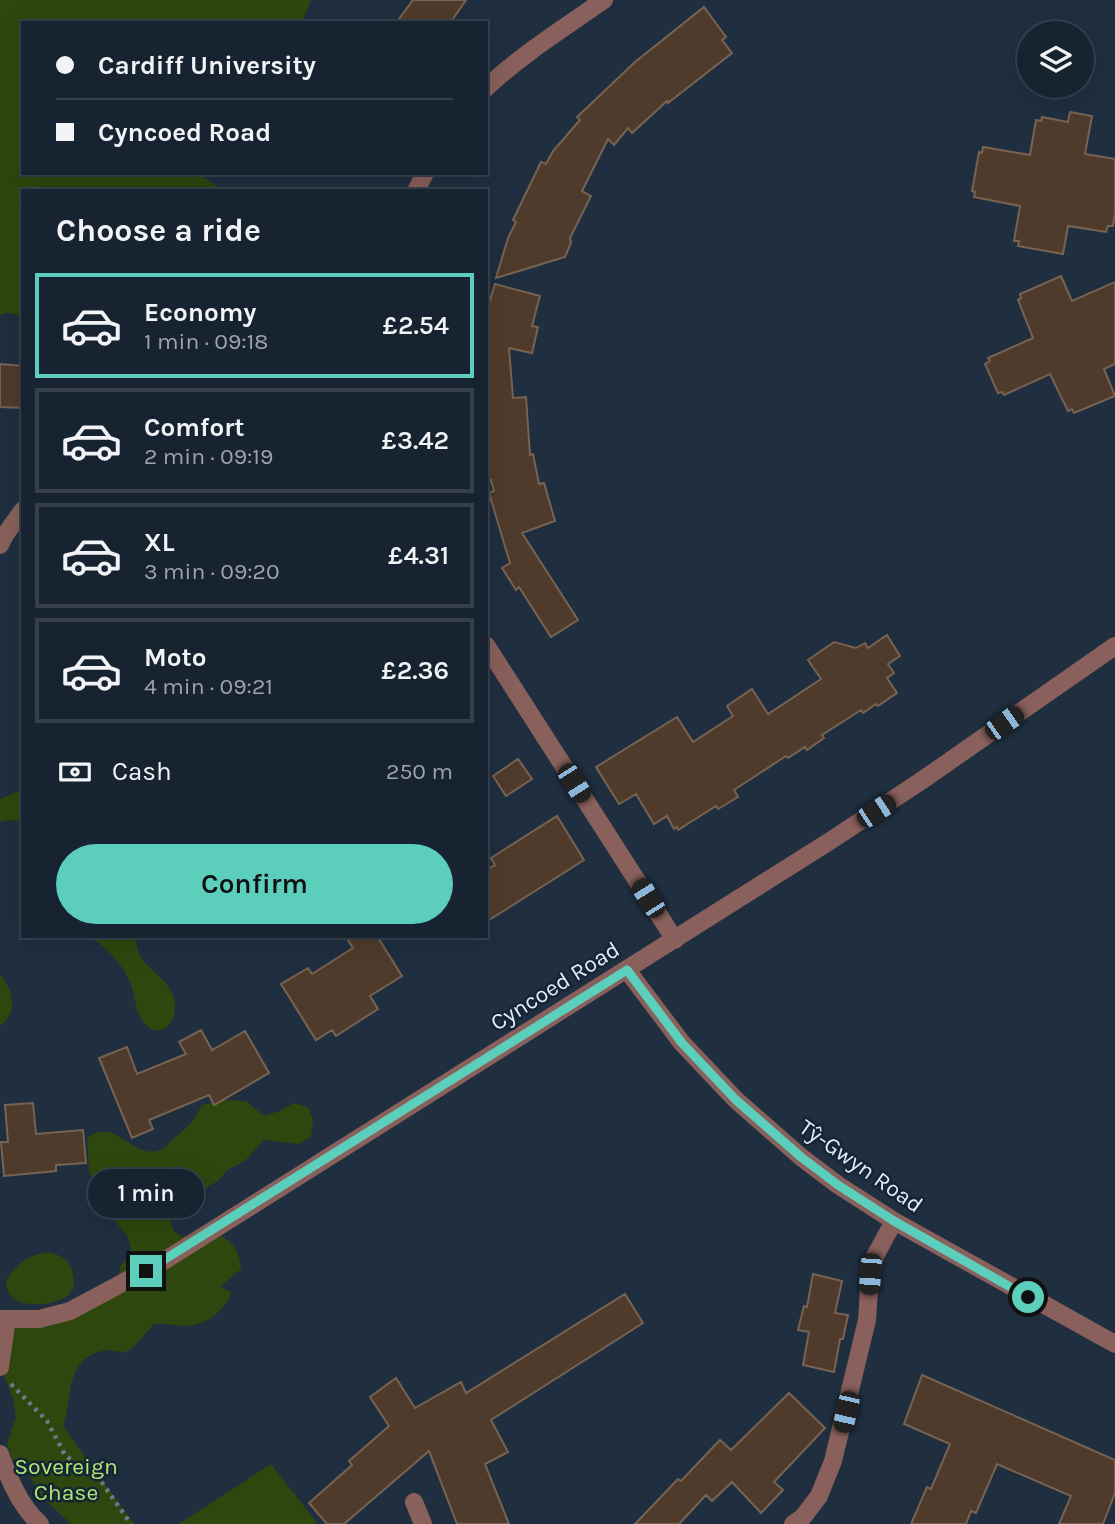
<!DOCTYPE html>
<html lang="en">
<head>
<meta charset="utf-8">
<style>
	body { margin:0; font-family:Karla,sans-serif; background:#202b38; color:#f1f3f6; height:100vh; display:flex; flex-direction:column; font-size:26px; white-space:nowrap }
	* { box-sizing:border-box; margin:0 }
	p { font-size:23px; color:#9ea4ab }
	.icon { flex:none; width:38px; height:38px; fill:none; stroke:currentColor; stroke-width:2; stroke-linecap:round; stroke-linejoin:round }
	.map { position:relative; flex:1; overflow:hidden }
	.side { position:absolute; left:21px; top:189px; width:467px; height:749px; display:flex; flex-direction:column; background:#172330; border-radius:0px; box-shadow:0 7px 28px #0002,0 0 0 2px #36404c }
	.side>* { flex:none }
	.top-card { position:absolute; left:21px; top:21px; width:467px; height:154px; border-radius:0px; box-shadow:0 7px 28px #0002,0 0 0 2px #36404c; display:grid; align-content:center; height:154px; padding:0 35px; background:#172330 }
	.tools { position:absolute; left:1017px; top:21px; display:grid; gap:14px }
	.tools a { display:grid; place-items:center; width:77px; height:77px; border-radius:50%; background:#172330; box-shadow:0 7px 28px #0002,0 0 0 2px #36404c; font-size:35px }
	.end { position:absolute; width:32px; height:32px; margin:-16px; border:9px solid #5bcebc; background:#111; box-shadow:0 0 0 4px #111 }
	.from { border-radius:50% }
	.bubble { position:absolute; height:49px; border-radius:24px; background:#172330; box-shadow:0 7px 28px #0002,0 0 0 2px #36404c; font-size:23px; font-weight:600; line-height:49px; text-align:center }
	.car { position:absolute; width:21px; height:42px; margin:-21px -10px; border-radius:9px; box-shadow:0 0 5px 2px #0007; background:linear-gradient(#222 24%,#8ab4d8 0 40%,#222 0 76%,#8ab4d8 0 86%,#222 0) }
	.top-card b { display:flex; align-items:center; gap:24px; height:66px; font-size:26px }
	.top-card b+b { border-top:2px solid #36404c }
	.top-card i { width:18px; height:18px; background:#f1f3f6 }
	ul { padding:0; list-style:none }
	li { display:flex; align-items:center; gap:21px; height:105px; margin:0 14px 10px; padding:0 21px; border:4px solid #36404c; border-radius:0px }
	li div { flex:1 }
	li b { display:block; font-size:26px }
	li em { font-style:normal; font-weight:600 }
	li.selected { border-color:#5bcebc }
	li>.icon { width:63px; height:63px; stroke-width:1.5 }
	h2 { padding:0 35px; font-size:32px; line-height:84px }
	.pay { display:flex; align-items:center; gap:18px; height:77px; padding:0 35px; font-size:26px }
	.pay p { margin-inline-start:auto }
	.button { display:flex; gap:14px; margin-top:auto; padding:14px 35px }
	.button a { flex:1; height:80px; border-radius:42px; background:#5bcebc; color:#111; font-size:28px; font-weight:600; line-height:80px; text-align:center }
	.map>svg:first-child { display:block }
	.green { fill:#2e470e }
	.building { fill:#4f3b2b; stroke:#786352; stroke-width:2 }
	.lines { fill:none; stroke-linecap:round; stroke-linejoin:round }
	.path { stroke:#6c7988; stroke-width:4.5; stroke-dasharray:3.5 5; stroke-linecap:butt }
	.minor { stroke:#89605b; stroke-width:18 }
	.route { stroke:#5bcebc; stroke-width:9 }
	.labels { text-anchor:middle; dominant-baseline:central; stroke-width:5; stroke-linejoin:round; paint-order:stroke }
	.street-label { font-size:23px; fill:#e2ecf8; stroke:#152535 }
	.park-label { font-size:23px; fill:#b0e777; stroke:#152535 }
</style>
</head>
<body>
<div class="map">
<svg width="1115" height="1524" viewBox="0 0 1115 1524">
	<rect width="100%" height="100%" fill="#1f2f40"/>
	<path class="green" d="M 0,0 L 311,0 L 302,23 L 273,23 L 269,20 L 258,23 L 23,23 L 23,173 L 198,173 L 223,191 L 23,191 L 23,319 C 16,313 9,311 0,315 Z
		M 23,789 L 23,822 L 8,820 L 0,822 L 0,799 Z
		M 87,936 L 137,936 C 133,962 159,971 170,989 C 183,1008 169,1040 150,1028 C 135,1019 136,998 131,984 C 124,966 105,944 87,936 Z
		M 0,975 C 13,989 19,1013 0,1026 Z
		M 224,1100 L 246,1101 L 264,1116 L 280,1111 L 294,1103 L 308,1107 L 313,1120 L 311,1136 L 299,1144 L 264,1140 L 245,1161 L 227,1170 L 218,1181 L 200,1191 L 184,1193 L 172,1198 L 166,1207 L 174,1231 L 182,1237 C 211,1227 239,1235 241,1269 L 221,1286 L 231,1293 C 225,1312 203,1327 182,1326 C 172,1325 164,1323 154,1324 L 133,1348 L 123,1353 C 111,1349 102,1349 91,1355 C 65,1370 72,1402 63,1426 L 134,1524 L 71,1524 L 42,1497 L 26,1469 L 21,1469 L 12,1458 L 7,1444 L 16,1417 L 13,1398 L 3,1373 L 8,1336 L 17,1327 L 32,1324 L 118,1277 L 121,1265 L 128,1258 L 131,1249 L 128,1237 L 110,1215 L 89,1172 L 87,1138 C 119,1115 132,1163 162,1149 C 167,1147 170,1141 174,1138 C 188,1128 194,1120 202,1105 Z
		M 48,1252 C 59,1255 69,1258 72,1271 C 74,1278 76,1285 71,1292 C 63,1305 26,1308 14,1299 C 7,1294 7,1288 6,1280 C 19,1263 25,1256 48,1252 Z
		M 271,1464 L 318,1524 L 179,1524 Z"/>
	<path class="building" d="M 413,0 L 466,0 L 450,23 L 396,23 Z
		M 704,7 L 726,37 L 722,40 L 732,53 L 668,103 L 667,101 L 632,133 L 628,128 L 614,145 L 608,139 L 582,191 L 591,196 L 570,238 L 571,243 L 565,257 L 496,278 L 508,238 L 516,222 L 513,220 L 541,162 L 546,164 L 553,151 L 580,120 L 577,117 L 635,62 Z
		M 1070,112 L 1092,116 L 1085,154 L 1115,159 L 1115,213 L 1113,226 L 1108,226 L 1106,232 L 1068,226 L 1063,254 L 1018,246 L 1019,241 L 1014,241 L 1020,206 L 974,197 L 975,192 L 972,191 L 979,152 L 982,153 L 983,147 L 1030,155 L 1036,120 L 1041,121 L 1042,117 L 1068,122 Z
		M 1061,276 L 1072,301 L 1115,282 L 1115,364 L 1104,369 L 1115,396 L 1074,413 L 1072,409 L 1068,411 L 1050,374 L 1004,395 L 1002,392 L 998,393 L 985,364 L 990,361 L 988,358 L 1033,338 L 1018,300 L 1021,298 L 1020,294 Z
		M 495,284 L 540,296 L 532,326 L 538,327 L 532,353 L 509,348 L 513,398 L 526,397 L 530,455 L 533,454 L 539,484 L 544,483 L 555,521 L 522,533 L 578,620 L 551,637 L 519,587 L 516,590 L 502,568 L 510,563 L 489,493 L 494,491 L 491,480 L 486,480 L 486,314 Z
		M 0,364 L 23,366 L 23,408 L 0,407 Z
		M 887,635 L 900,656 L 888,664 L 894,673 L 887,678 L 897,693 L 878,706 L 876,704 L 863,713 L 861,710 L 822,735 L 824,738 L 807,750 L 805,747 L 788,758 L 786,756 L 734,790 L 738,797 L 718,809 L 716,806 L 678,830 L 677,827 L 674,829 L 667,816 L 654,824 L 636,794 L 619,804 L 596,767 L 677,717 L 693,742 L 733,716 L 727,706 L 752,689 L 768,714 L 821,679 L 808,660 L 834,642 L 856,648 L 865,643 L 868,648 Z
		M 518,759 L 532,779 L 506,796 L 493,776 Z
		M 557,816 L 584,860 L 486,922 L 486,870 L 495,865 L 491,858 Z
		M 345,936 L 377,936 L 402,976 L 370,996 L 378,1009 L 336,1036 L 332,1030 L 316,1040 L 281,984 L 308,968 L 312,974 L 353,948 Z
		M 201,1030 L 212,1050 L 245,1031 L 269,1073 L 214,1105 L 209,1095 L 149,1120 L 153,1129 L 132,1138 L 99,1058 L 127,1047 L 137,1074 L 186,1054 L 179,1042 Z
		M 33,1103 L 36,1134 L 83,1130 L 86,1163 L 56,1165 L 56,1171 L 4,1176 L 1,1142 L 8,1142 L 5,1105 Z
		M 813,1274 L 842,1281 L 835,1313 L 848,1315 L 843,1339 L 840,1339 L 834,1372 L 803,1365 L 809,1332 L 798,1330 L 804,1306 L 807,1307 Z
		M 625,1294 L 643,1323 L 491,1420 L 508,1452 L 485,1464 L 509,1524 L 457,1524 L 429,1451 L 344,1524 L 327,1524 L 309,1503 L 352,1465 L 349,1461 L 389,1426 L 370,1397 L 396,1378 L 415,1408 L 461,1382 L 466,1393 Z
		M 922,1375 L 1115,1460 L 1115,1493 L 1103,1524 L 1059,1524 L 1071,1496 L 997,1464 L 976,1513 L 971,1511 L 966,1524 L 911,1524 L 927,1487 L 931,1489 L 950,1444 L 904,1424 Z
		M 789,1393 L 825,1428 L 774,1482 L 783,1490 L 761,1513 L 732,1482 L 712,1501 L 706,1495 L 679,1524 L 635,1524 L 678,1479 L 681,1481 L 720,1440 L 731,1450 Z"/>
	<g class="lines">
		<path class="path" d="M 11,1384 L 47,1421 L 65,1455 L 81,1468 L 98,1477 L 131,1524"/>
		<path class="minor" d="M 486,88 C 522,54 564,28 604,0
			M 416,191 L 425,173
			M 0,545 L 5,535 L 23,510
			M 486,645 L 675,940
			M 627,970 L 682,1043 L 736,1100 L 801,1157 L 838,1185 L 894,1221 L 1115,1344
			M 0,1319 L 39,1319 L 70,1311 L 167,1259 L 830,841 L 921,781 L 1115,646
			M 0,1367 L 7,1319
			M 0,1454 C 9,1479 20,1506 40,1524
			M 414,1502 L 423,1524
			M 793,1524 L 803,1517 L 819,1496 L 833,1461 L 867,1320 L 870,1274 L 875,1256 L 894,1221"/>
	</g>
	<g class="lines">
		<path class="route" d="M 146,1271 L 627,970 L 682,1043 L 736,1100 L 801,1157 L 838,1185 L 894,1221 L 1028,1297"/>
	</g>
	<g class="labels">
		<g class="street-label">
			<text transform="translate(555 986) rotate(-32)">Cyncoed Road</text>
			<text transform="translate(861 1166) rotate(35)">Tŷ-Gwyn Road</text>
		</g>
		<g class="park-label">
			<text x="66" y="1466">Sovereign<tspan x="66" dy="26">Chase</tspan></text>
		</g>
	</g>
</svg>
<div class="tools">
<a><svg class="icon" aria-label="layers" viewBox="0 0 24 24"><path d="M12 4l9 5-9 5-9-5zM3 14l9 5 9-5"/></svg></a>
</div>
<i class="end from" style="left:1028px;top:1297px"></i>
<i class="end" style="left:146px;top:1271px"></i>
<div class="bubble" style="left:88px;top:1169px;width:116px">1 min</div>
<i class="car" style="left:1004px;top:723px;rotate:55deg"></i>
<i class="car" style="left:574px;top:783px;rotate:148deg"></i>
<i class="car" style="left:876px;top:811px;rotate:57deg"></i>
<i class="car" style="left:648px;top:898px;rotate:328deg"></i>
<i class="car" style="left:870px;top:1274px;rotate:184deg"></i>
<i class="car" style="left:846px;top:1412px;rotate:193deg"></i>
<div class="top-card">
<b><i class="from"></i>Cardiff University</b>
<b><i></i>Cyncoed Road</b>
</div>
<section class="side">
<h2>Choose a ride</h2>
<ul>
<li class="selected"><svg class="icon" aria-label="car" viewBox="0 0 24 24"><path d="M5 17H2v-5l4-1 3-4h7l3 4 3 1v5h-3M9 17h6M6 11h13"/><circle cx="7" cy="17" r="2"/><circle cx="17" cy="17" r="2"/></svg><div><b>Economy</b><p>1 min · 09:18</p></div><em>£2.54</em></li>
<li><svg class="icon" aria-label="car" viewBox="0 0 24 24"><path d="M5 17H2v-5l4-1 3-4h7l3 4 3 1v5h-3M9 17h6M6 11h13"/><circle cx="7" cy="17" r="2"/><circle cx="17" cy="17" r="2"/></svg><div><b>Comfort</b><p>2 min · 09:19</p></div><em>£3.42</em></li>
<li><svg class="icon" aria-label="car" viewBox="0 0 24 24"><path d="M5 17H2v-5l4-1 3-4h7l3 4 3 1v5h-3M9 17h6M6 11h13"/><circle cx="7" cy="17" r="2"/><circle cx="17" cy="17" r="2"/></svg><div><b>XL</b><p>3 min · 09:20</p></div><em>£4.31</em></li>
<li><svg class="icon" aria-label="car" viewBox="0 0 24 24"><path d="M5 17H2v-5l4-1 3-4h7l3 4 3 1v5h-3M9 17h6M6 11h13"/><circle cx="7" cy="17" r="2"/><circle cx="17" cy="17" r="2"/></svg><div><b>Moto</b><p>4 min · 09:21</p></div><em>£2.36</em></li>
</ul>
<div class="pay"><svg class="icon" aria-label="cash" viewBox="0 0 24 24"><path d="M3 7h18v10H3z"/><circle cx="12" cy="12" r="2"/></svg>Cash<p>250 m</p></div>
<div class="button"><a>Confirm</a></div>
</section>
</div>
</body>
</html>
